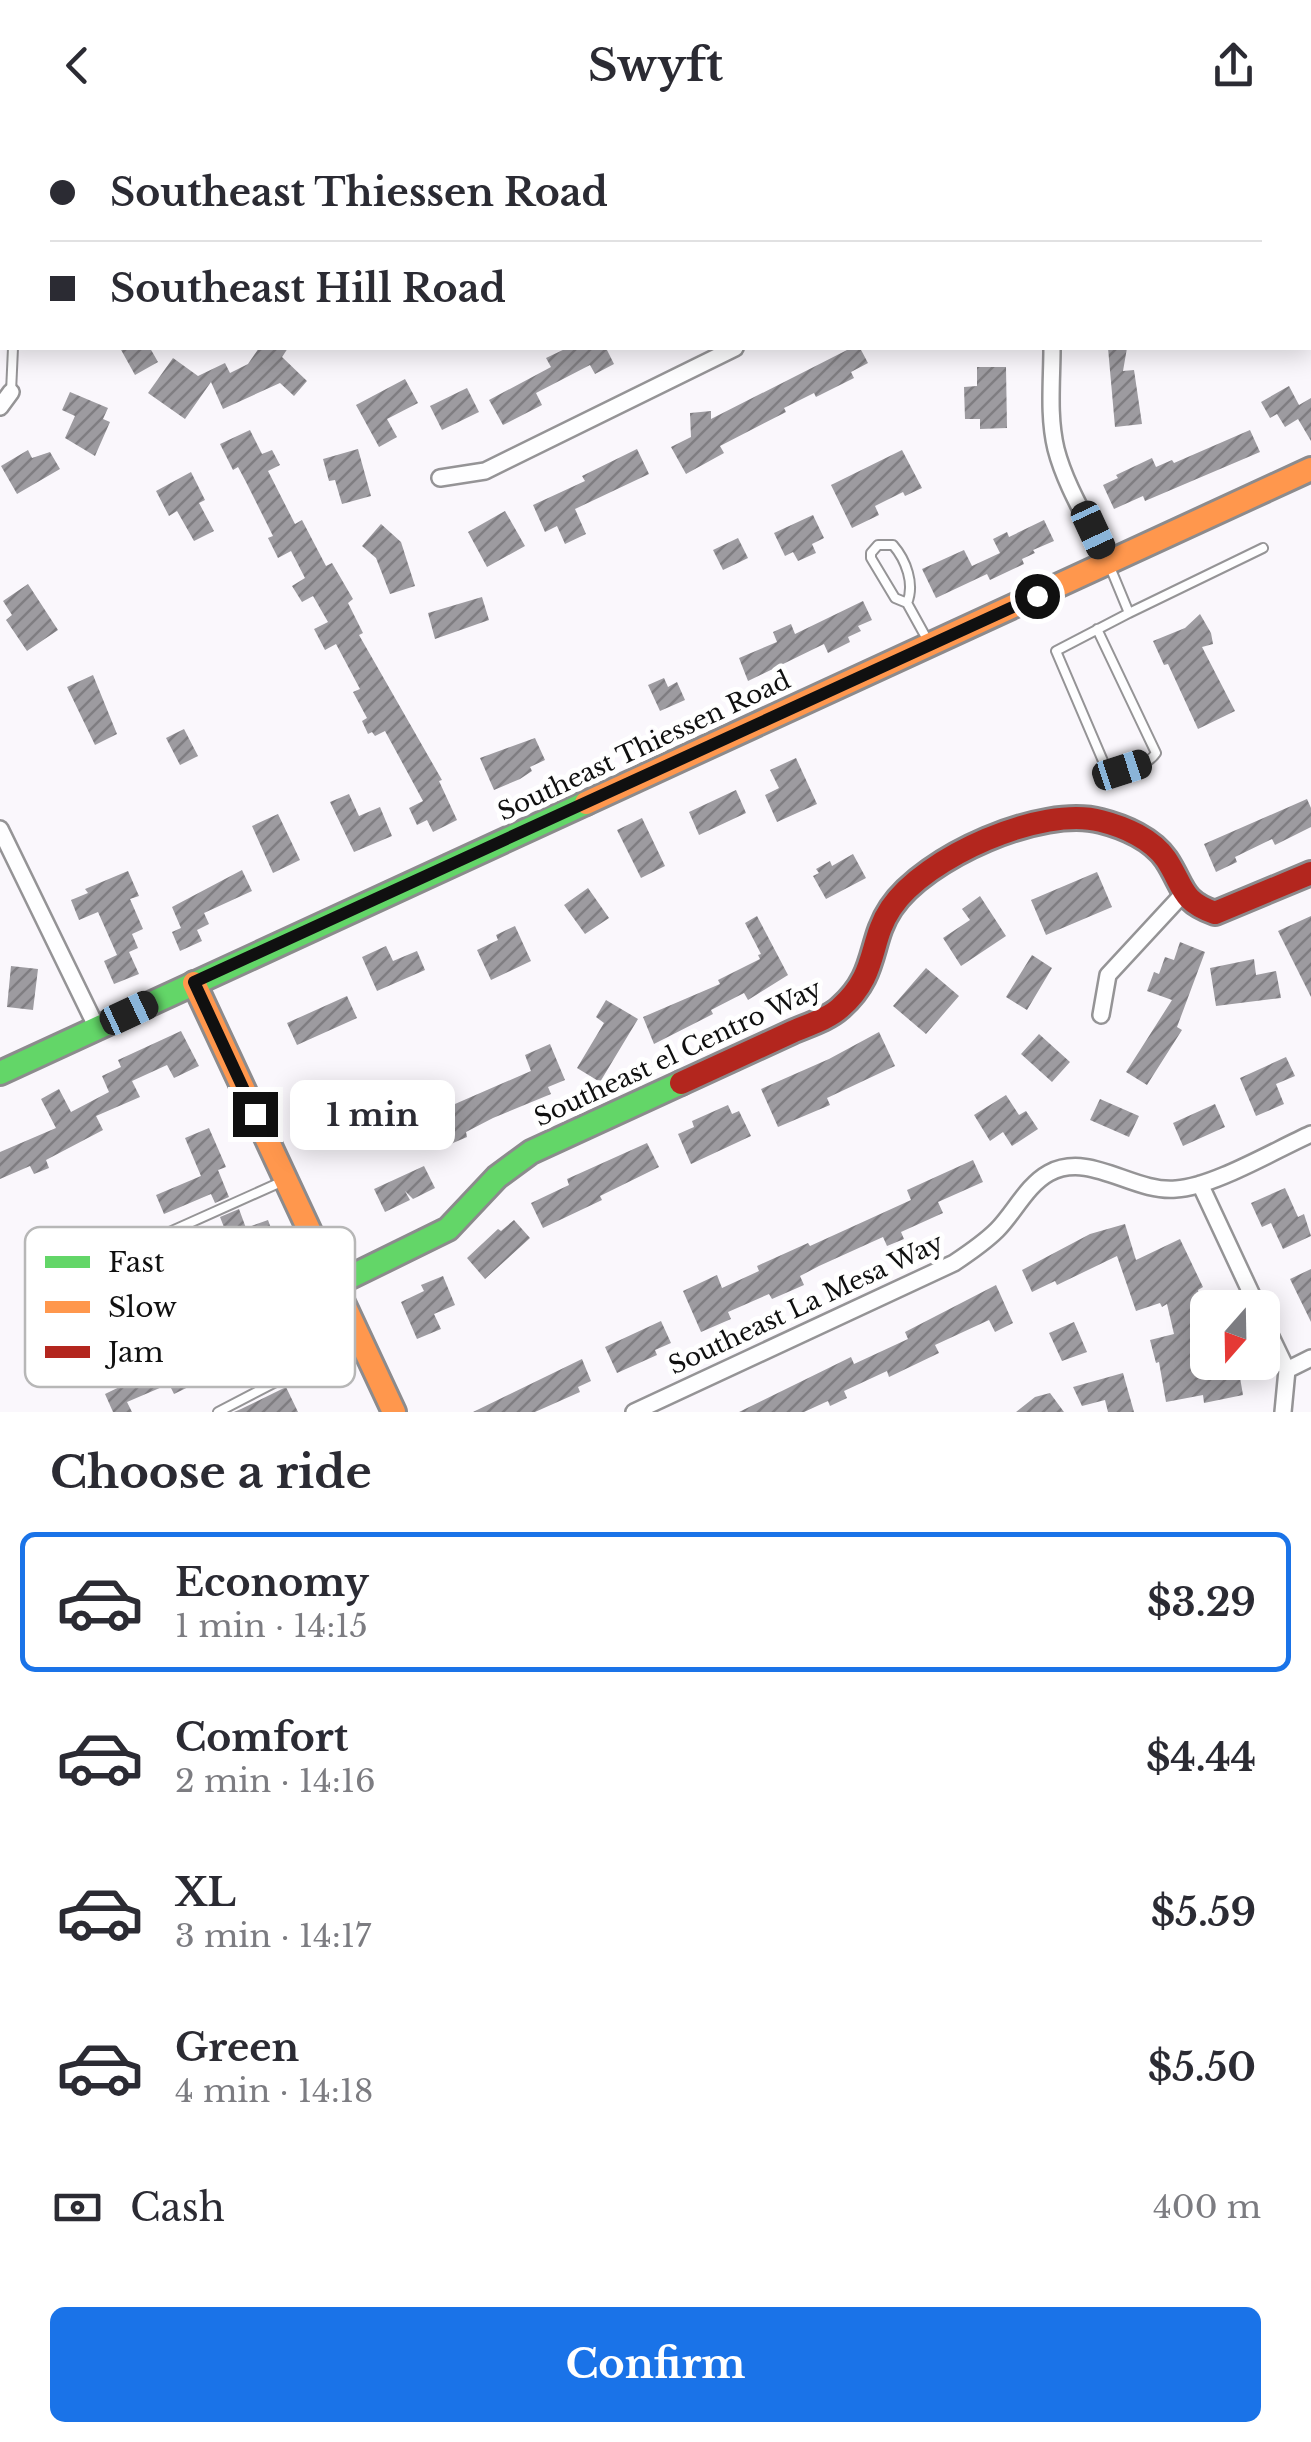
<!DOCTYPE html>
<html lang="en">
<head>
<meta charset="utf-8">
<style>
	body { margin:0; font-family:"Libre Baskerville",serif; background:#f7f7f7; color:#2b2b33; height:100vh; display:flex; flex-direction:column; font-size:38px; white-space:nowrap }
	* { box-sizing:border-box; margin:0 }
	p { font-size:32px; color:#7c7c81 }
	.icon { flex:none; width:55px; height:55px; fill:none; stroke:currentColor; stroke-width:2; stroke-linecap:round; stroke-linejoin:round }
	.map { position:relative; height:1282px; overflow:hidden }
	.side { display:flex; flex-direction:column; background:#fff; flex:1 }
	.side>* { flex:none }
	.top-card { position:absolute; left:0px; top:0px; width:1312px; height:220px; box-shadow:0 5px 25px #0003; display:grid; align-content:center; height:220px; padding:0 50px; background:#fff }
	.needle { width:65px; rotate:200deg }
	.fabs { position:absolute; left:1190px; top:1160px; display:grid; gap:20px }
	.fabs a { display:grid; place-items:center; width:90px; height:90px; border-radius:15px; background:#fff; box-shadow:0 5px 25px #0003; font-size:50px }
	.end { position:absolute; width:45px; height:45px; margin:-22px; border:12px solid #101010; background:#fff; box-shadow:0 0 0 5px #fff }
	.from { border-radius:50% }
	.bubble { position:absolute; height:70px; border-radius:15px; background:#fff; box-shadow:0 5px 25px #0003; font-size:32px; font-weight:700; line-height:70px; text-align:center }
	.car { position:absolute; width:30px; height:60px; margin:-30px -15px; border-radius:12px; box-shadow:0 0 8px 2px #0007; background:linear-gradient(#222 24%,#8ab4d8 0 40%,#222 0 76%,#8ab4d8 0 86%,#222 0) }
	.top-card b { display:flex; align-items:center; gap:35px; height:95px; font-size:38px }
	.top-card b+b { border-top:2px solid #e1e1e2 }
	.top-card i { width:25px; height:25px; background:#2b2b33 }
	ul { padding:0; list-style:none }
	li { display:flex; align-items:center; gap:30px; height:140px; margin:0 20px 15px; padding:0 30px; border:5px solid transparent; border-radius:15px }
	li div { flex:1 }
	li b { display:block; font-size:38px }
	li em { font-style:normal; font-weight:700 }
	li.current { border-color:#1a73e8 }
	li>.icon { width:90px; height:90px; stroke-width:1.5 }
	h2 { padding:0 50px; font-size:45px; line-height:120px }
	.pay { display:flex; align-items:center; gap:25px; height:110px; padding:0 50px; font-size:38px }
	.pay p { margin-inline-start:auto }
	.button { display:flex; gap:20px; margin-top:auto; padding:20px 50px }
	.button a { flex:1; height:115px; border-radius:15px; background:#1a73e8; color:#fff; font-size:40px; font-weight:700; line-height:115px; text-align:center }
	header { display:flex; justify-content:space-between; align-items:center; height:130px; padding:0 50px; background:#fff; font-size:45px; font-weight:700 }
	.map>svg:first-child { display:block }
	.building { fill:url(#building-hatch) }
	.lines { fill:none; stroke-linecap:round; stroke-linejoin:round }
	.lane-casing { stroke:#959496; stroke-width:12 }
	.street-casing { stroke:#959496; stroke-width:20 }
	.fast-casing { stroke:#8c8b8d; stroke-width:28 }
	.slow-casing { stroke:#8c8b8d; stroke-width:28 }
	.jam-casing { stroke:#8c8b8d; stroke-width:28 }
	.lane { stroke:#fefeff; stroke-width:8 }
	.street { stroke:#fefeff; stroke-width:15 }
	.fast { stroke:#63d668; stroke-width:22 }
	.slow { stroke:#ff974d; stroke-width:22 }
	.jam { stroke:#b3261e; stroke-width:22 }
	.route { stroke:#101010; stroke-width:12 }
	.labels { text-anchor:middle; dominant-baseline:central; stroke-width:10; stroke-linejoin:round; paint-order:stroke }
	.street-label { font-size:25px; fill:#101010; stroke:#fff }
	.key { fill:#fff; stroke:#b7b7b7; stroke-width:2.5 }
	.key-label { font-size:28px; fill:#101010 }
</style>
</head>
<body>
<header><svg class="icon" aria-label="back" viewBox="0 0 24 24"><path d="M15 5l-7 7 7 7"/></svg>Swyft<svg class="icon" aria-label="share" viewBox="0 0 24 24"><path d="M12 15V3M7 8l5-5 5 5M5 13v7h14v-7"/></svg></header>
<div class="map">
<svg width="1311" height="1282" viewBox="0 0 1311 1282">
	<defs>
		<pattern id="building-hatch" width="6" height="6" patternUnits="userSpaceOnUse" patternTransform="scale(2.5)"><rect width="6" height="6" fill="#9d9ba0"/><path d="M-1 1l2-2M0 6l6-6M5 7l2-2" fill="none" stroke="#7f7d81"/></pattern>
	</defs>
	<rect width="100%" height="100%" fill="#faf7fc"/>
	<path class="building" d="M 120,218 L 150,218 L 158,232 L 135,245 Z
		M 259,218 L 288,218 L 282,227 L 307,251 L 294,266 L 280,253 L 223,279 L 211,252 L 185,289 L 148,263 L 173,228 L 198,246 L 225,233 L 230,243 L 248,234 Z
		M 567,218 L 606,218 L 614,234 L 595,244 L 590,235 L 536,263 L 542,275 L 503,295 L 489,270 L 551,237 L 546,228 Z
		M 851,218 L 860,218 L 868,233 L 851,242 L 854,248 L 816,267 L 814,263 L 784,278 L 786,282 L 720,316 L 724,323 L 686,344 L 671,317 L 691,307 L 690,283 L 711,281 L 711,289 Z
		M 1108,218 L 1127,218 L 1123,241 L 1134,240 L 1142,294 L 1115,297 Z
		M 977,237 L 1006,237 L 1007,298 L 980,299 L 980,289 L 965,289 L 964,257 L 977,256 Z
		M 405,249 L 418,273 L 387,289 L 397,307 L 379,317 L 356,275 Z
		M 1289,256 L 1299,275 L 1311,268 L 1311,311 L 1298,289 L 1285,297 L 1277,284 L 1270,288 L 1261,272 Z
		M 467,258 L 479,282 L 442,300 L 430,276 Z
		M 70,262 L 108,278 L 103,289 L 110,292 L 95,326 L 65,308 L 75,286 L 62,280 Z
		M 250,300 L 262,324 L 272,320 L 280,335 L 268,341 L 295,394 L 302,390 L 326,436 L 332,433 L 353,469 L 348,473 L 363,503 L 359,505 L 442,650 L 439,651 L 457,690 L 433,702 L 427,690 L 417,695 L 409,678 L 423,671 L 385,601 L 375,606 L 372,602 L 368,604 L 362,591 L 367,588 L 353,562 L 360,559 L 336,514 L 325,520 L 314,499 L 328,492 L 313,466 L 302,472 L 292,456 L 305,448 L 291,421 L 278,428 L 268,408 L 273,406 L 246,352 L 238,337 L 233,340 L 220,314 Z
		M 1250,300 L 1260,322 L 1145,371 L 1143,366 L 1114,379 L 1103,355 L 1118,348 L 1116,345 L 1152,328 L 1156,337 L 1172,330 L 1174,333 Z
		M 358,319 L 371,366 L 342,374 L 335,350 L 329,351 L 323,329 Z
		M 637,319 L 649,344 L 575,379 L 586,404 L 565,414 L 557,396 L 545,402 L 533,375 L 585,351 L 582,346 Z
		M 28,320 L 32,328 L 50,322 L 60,339 L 17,364 L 1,336 Z
		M 902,320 L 922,358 L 905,366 L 903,362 L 875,376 L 879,385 L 852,398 L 831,355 Z
		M 191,342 L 205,370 L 199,373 L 214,401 L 194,411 L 177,381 L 169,386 L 156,361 Z
		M 505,381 L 525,416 L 487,437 L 468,402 Z
		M 813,385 L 824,408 L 812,414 L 816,423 L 798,431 L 793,422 L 785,426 L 774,403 Z
		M 1044,390 L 1054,411 L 1033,420 L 1035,423 L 1022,429 L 1024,434 L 990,450 L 987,444 L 936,468 L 922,439 L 964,420 L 972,436 L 1000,423 L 993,409 L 1007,402 L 1009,407 Z
		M 381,394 L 401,412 L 415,456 L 390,464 L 376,428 L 362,416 Z
		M 738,408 L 748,428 L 723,440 L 713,420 Z
		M 28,454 L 58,500 L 27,521 L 6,490 L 12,485 L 3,471 Z
		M 482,467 L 489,490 L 435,509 L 428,483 Z
		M 863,471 L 872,490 L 858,496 L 861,501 L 848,507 L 850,512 L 828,523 L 824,514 L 748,551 L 739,528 L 777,512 L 773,502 L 791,494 L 795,504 Z
		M 1200,484 L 1211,503 L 1213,514 L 1202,517 L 1235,581 L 1198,599 L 1168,534 L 1164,535 L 1153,511 L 1185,498 Z
		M 93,545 L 117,604 L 95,615 L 67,557 Z
		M 664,548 L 668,557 L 677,552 L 685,570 L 660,581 L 648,555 Z
		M 184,599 L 198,626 L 180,635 L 166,608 Z
		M 535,608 L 545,630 L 530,637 L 532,641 L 520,649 L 494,660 L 480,628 Z
		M 796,628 L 817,674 L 777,692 L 765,665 L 779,658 L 770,640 Z
		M 736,660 L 746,683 L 699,705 L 689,682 Z
		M 349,664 L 359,686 L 380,677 L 392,706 L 354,722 L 330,672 Z
		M 1307,669 L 1311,678 L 1311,697 L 1275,715 L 1272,709 L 1235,727 L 1237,732 L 1216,742 L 1204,714 Z
		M 278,684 L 300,730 L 273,743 L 252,696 Z
		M 642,688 L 665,736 L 641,748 L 617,700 Z
		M 853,724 L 866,748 L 826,769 L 813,746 L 819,743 L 816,739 L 830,731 L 832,736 Z
		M 242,740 L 252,761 L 204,783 L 209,794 L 197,800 L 202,811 L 180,821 L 172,802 L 181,798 L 172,777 Z
		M 128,741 L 139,766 L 130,769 L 143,799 L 132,804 L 138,818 L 129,822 L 139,844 L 114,854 L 104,831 L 117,825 L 98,782 L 79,790 L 71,770 L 88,763 L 85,759 Z
		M 1097,742 L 1112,777 L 1046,805 L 1031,770 Z
		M 588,758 L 609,788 L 585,804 L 564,775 Z
		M 980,766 L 1006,806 L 961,836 L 943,808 L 970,790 L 962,779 Z
		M 757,786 L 788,845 L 748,870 L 744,863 L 711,880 L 713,884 L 654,914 L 643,887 L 720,854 L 718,850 L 760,829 L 758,825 L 761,824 L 745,793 Z
		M 1311,786 L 1311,867 L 1278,801 Z
		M 515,796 L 531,831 L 491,850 L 477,820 L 498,810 L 496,805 Z
		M 1180,812 L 1205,822 L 1177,897 L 1182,900 L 1147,955 L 1126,942 L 1172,870 L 1147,861 L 1154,842 L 1159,844 L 1165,827 L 1174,830 Z
		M 386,816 L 393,831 L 417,821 L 425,840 L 377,861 L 362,827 Z
		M 1032,825 L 1052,838 L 1027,880 L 1006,867 Z
		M 1254,829 L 1256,845 L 1276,841 L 1281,868 L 1216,876 L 1210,838 Z
		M 11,836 L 38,839 L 33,880 L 7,877 Z
		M 926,838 L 959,866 L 926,904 L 893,876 Z
		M 347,866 L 357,888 L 297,915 L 287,893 Z
		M 606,870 L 638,889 L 600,952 L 577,938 L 604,893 L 596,887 Z
		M 181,901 L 199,936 L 174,948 L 167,935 L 132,951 L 140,967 L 96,986 L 103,1000 L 46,1030 L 49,1038 L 34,1044 L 30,1036 L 0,1049 L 0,1022 L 56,998 L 41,969 L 59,959 L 71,982 L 109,962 L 102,946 L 121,937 L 118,930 Z
		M 879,902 L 895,936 L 827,968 L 830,975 L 778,997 L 761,959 L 829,929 Z
		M 1039,904 L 1070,932 L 1052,952 L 1021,924 Z
		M 550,914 L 565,950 L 548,957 L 551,964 L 493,988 L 466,1002 L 467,1007 L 446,1016 L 432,984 L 531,941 L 525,925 Z
		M 1286,927 L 1295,946 L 1276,954 L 1284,974 L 1256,986 L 1240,948 Z
		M 359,951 L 371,978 L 376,976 L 387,1000 L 360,1013 L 347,985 L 338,988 L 328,964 Z
		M 1006,965 L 1019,985 L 1026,981 L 1038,999 L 1012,1016 L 1003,1002 L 990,1011 L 974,985 Z
		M 1100,969 L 1139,986 L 1129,1007 L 1090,990 Z
		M 1215,974 L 1225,997 L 1183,1016 L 1173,993 Z
		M 728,975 L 732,984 L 739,981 L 751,1006 L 691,1034 L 678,1004 L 694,997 L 692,991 Z
		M 209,998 L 226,1037 L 218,1040 L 229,1067 L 215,1073 L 211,1064 L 164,1084 L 156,1065 L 201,1046 L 185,1008 Z
		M 647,1013 L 659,1037 L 600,1066 L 602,1070 L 543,1098 L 531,1073 L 569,1055 L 567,1049 Z
		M 973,1030 L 983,1052 L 938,1072 L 943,1083 L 901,1102 L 904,1109 L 887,1116 L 883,1107 L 819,1136 L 800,1146 L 804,1155 L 772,1169 L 769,1164 L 728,1182 L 731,1189 L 701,1202 L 683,1161 L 717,1145 L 722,1158 L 759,1141 L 757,1136 L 808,1113 L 810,1116 L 911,1070 L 907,1060 Z
		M 424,1036 L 435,1058 L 413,1069 L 405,1061 L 410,1070 L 385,1082 L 374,1059 Z
		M 1285,1058 L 1298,1087 L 1304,1084 L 1311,1106 L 1283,1119 L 1271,1093 L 1262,1097 L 1251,1073 Z
		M 239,1079 L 246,1098 L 268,1090 L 276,1112 L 246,1124 L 238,1101 L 227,1105 L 220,1087 Z
		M 514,1090 L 530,1108 L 485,1149 L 467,1128 L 498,1099 L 501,1101 Z
		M 1125,1094 L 1136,1130 L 1180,1109 L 1203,1157 L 1198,1160 L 1208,1202 L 1208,1242 L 1238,1236 L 1243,1265 L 1204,1273 L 1203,1265 L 1166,1272 L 1159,1232 L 1156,1233 L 1150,1210 L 1174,1204 L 1167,1174 L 1162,1177 L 1160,1173 L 1136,1181 L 1117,1126 L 1057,1155 L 1055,1151 L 1032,1162 L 1022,1140 L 1090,1104 Z
		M 1311,1139 L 1311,1192 L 1290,1149 Z
		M 443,1146 L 455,1175 L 434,1184 L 441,1199 L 417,1209 L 401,1172 L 424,1161 L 421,1155 Z
		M 996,1155 L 1013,1193 L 995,1202 L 989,1190 L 935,1215 L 939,1223 L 889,1247 L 887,1241 L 844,1261 L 847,1268 L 830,1276 L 828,1271 L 804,1282 L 739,1282 L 851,1227 L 854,1234 L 908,1209 L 905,1202 Z
		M 661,1191 L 671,1213 L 655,1220 L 657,1225 L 617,1243 L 605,1217 Z
		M 1074,1192 L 1087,1222 L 1062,1231 L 1049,1203 Z
		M 200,1218 L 213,1245 L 174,1264 L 169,1254 L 127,1272 L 132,1282 L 113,1282 L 105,1264 Z
		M 582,1229 L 591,1251 L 578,1257 L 580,1262 L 535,1282 L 473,1282 Z
		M 1123,1243 L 1134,1282 L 1108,1282 L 1105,1270 L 1082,1276 L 1073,1257 Z
		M 286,1257 L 298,1282 L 234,1282 L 241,1279 Z
		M 1050,1263 L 1064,1282 L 1016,1282 L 1035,1267 Z"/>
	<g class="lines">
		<defs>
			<path id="lane" d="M 0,173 L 2,177
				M 11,262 L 13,218
				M 907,473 C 915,454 906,430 893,415 L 878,415 L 871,423 L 871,428 L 895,468 L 907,473 L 928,511
				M 1129,483 L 1263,418
				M 1097,499 L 1156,623 C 1146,638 1123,639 1106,638 L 1056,521 L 1129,483 L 1110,437
				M 182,1097 L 215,1159 L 229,1158 L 314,1122
				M 96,1135 L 281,1052
				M 218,1282 L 355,1211"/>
			<path id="street" d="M 177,0 L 178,2
				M 1301,0 L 1303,2
				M 431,2 L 431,0
				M 604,2 L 610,0
				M 1310,18 L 1311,20
				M 1310,62 L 1311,62
				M 1052,218 C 1052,251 1048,286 1056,319 C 1066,358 1091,396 1108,433
				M 0,277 L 11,262
				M 440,348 L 485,341 L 735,218
				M 0,699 L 97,898
				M 1101,885 L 1108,845 L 1182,765
				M 1200,1054 L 1258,1178
				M 1262,1188 L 1287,1240 L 1283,1282
				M 1287,1240 L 1311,1228
				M 634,1282 L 954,1133 C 969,1123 984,1113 997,1100 C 1014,1083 1027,1055 1049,1043 C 1090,1021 1133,1063 1176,1059 C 1213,1057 1275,1020 1311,1004"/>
			<path id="fast" d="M 0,943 L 586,673
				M 334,1155 L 448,1099 L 497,1047 L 531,1022 L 681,953"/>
			<path id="slow" d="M 586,673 L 1311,339
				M 194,853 L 394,1282"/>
			<path id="jam" d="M 681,953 C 718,936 755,919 792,902 C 808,895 828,889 840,878 C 879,844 868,812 891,778 C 925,727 1042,675 1101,691 C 1125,697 1152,709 1166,729 C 1184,756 1180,771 1215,783 L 1311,743"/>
		</defs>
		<use href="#lane" class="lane-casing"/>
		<use href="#street" class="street-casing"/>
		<use href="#fast" class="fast-casing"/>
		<use href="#slow" class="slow-casing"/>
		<use href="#jam" class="jam-casing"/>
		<use href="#lane" class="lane"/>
		<use href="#street" class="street"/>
		<use href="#fast" class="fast"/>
		<use href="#slow" class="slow"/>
		<use href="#jam" class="jam"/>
	</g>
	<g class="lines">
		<path class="route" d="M 255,984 L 194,852 L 1037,466"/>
	</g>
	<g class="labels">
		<g class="street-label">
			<text transform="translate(644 616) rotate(-25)">Southeast Thiessen Road</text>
			<text transform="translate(678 923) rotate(-25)">Southeast el Centro Way</text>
			<text transform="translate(806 1174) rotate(-25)">Southeast La Mesa Way</text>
		</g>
	</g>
	<rect x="25" y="1097" width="330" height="160" rx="15" class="key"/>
	<rect x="45" y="1126" width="45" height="12" fill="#63d668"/>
	<rect x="45" y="1171" width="45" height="12" fill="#ff974d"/>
	<rect x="45" y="1216" width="45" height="12" fill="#b3261e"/>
	<g class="key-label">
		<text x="108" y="1142">Fast</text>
		<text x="108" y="1187">Slow</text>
		<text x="108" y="1232">Jam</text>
	</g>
</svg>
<div class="fabs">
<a><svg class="needle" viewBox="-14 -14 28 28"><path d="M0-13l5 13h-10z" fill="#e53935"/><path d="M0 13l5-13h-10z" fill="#7c7c81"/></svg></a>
</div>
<i class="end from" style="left:1037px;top:466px"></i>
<i class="end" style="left:255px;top:984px"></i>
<div class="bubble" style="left:290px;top:950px;width:165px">1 min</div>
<i class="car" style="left:1093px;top:400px;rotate:155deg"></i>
<i class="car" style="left:1122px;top:640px;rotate:72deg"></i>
<i class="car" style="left:129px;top:883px;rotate:65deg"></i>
<div class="top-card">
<b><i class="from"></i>Southeast Thiessen Road</b>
<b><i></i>Southeast Hill Road</b>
</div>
</div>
<section class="side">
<h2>Choose a ride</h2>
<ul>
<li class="current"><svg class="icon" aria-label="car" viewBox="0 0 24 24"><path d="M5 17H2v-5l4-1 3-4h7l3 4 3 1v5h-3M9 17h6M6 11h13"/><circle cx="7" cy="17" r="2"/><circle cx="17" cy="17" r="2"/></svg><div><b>Economy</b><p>1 min · 14:15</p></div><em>$3.29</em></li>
<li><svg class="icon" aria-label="car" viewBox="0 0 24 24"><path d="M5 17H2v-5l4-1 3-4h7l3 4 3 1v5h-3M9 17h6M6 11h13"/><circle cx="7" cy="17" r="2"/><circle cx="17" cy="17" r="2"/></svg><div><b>Comfort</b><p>2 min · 14:16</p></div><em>$4.44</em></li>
<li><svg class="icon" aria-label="car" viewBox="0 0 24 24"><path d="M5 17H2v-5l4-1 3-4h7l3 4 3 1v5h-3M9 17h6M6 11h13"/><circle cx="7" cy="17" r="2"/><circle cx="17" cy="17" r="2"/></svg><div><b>XL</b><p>3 min · 14:17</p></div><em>$5.59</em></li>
<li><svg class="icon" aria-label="car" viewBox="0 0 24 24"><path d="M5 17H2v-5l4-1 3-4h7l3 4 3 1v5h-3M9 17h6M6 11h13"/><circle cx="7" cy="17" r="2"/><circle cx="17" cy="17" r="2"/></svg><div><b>Green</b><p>4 min · 14:18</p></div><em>$5.50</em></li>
</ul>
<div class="pay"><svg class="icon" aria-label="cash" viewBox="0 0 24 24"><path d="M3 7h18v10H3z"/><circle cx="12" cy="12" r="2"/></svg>Cash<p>400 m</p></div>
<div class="button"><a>Confirm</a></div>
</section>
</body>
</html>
